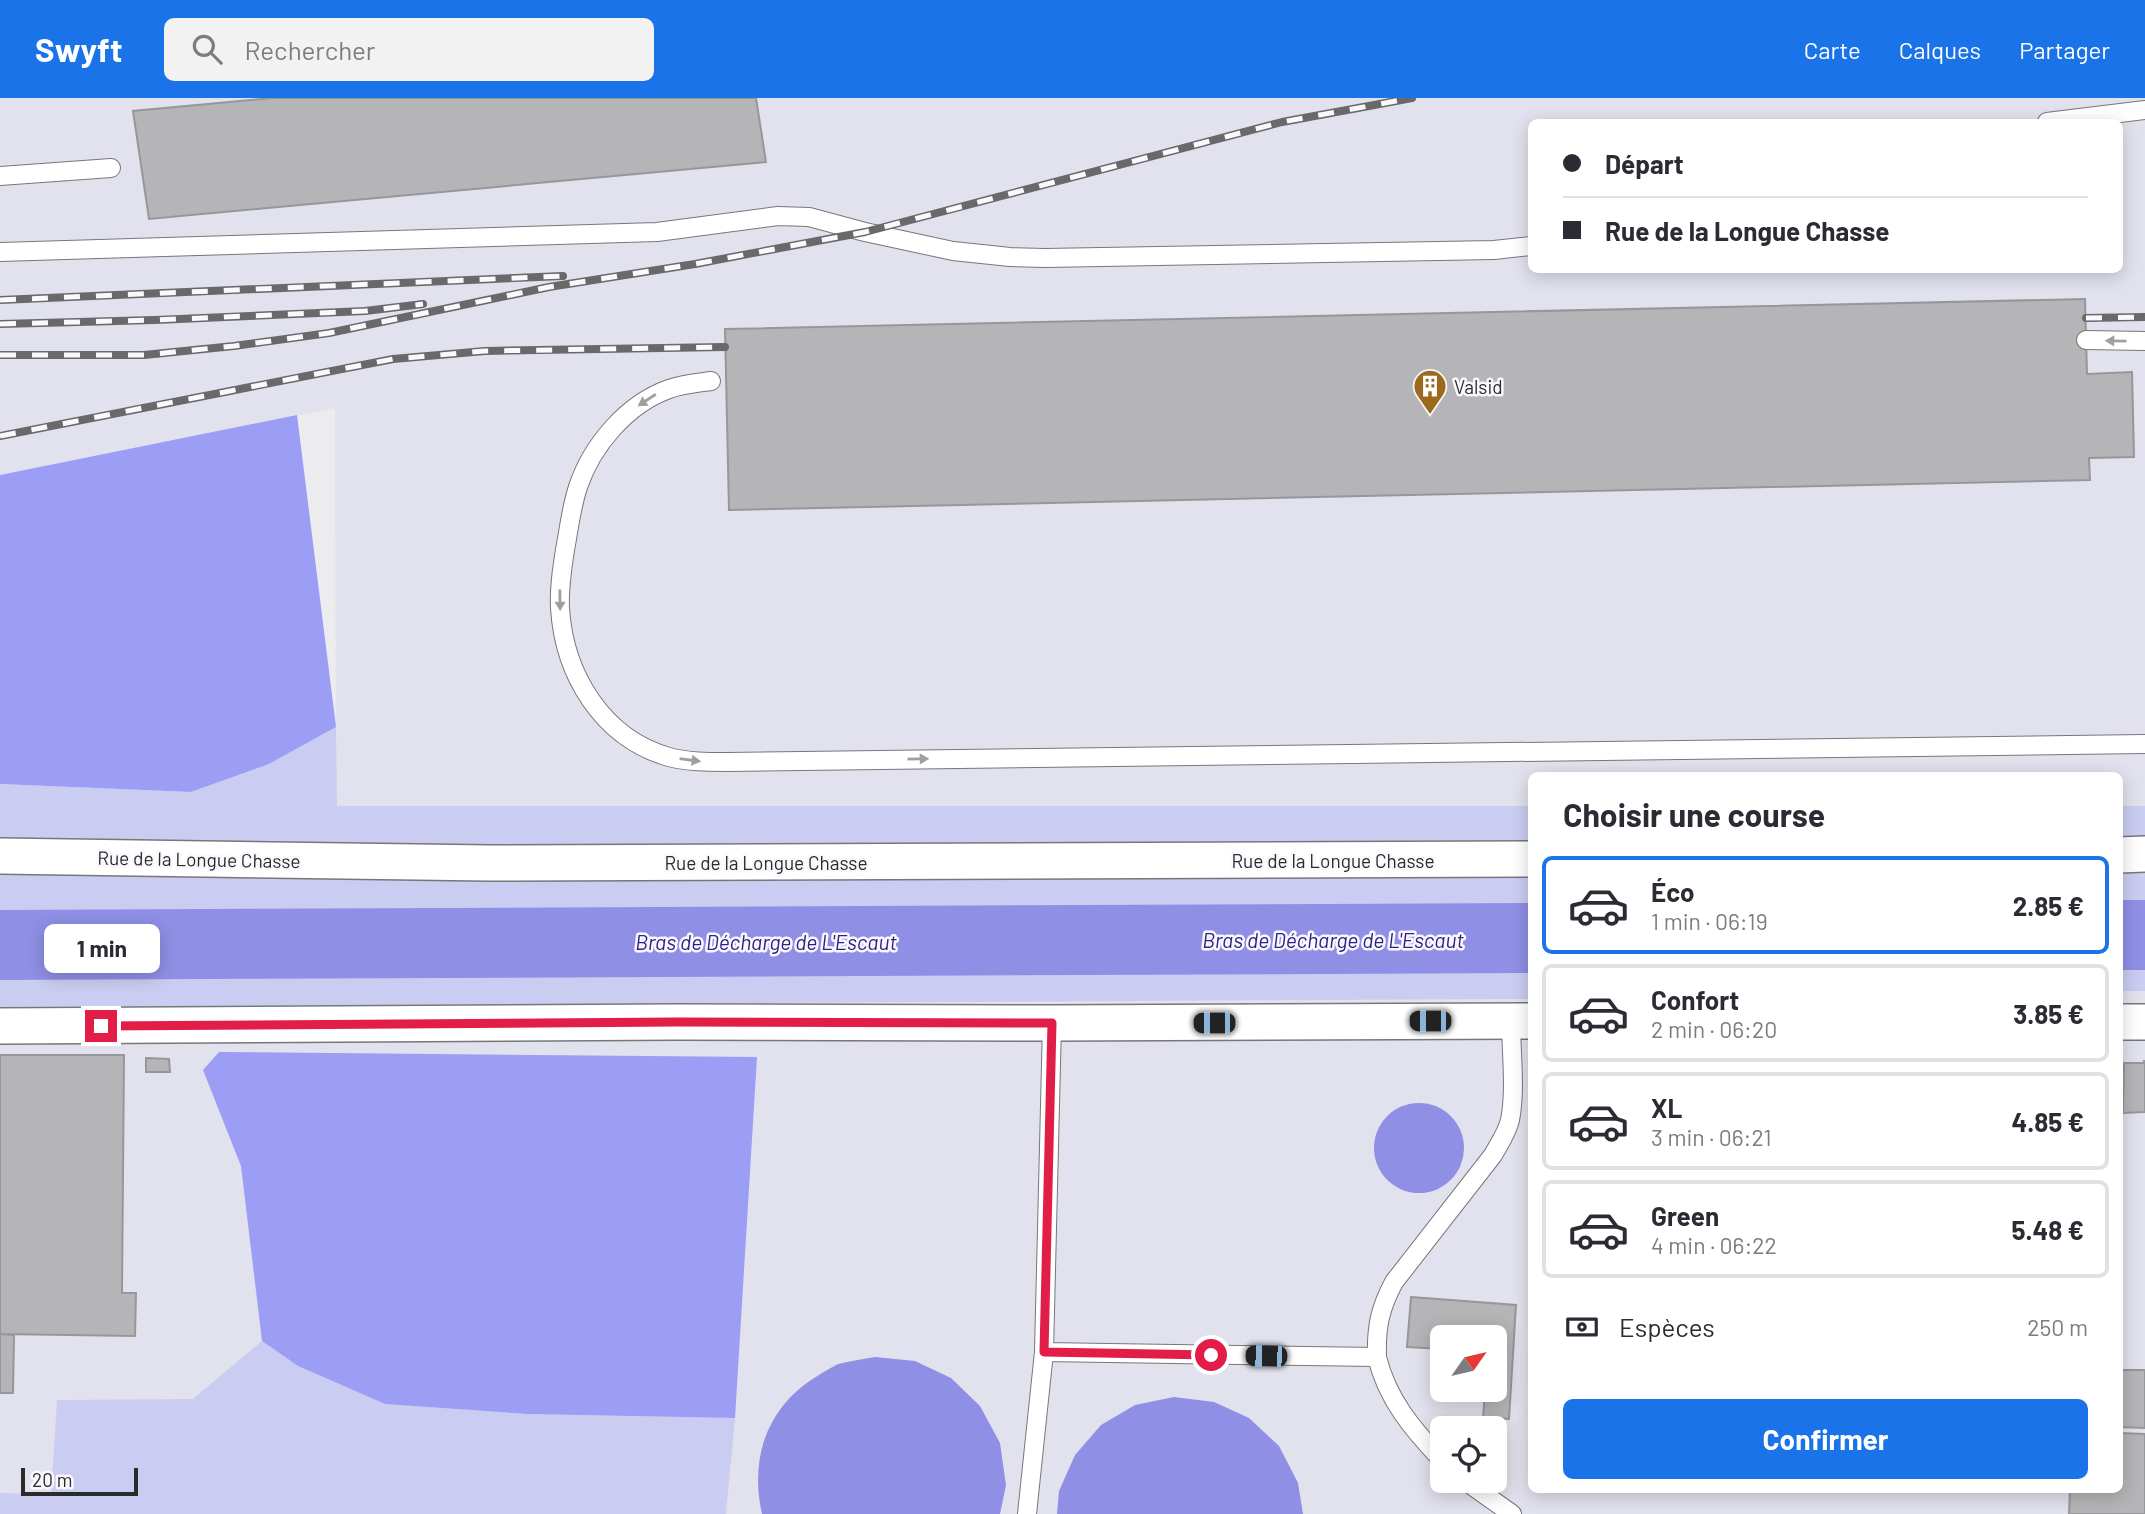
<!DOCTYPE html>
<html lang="fr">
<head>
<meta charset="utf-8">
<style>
	body { margin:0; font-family:Barlow,sans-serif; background:#f2f2f3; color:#2b2b33; height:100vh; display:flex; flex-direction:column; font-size:26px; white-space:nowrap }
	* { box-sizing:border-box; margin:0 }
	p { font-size:23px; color:#7c7c81 }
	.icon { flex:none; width:38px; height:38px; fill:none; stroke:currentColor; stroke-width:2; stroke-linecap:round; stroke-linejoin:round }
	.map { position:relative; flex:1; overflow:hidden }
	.details { position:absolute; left:1528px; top:674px; width:595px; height:721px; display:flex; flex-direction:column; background:#fff; border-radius:10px; box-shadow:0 4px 18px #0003 }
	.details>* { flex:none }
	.hud { position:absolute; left:1528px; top:21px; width:595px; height:154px; border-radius:10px; box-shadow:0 4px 18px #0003; display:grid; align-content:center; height:154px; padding:0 35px; background:#fff }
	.needle { width:46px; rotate:56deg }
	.controls { position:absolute; left:1430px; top:1227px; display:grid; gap:14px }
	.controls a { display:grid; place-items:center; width:77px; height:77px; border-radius:10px; background:#fff; box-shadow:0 4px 18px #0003; font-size:35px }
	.scale { position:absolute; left:21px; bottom:18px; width:117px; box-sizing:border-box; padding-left:7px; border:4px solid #2b2b2c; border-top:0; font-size:19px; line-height:24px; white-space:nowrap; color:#2b2b2c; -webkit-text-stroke:5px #f9f9fd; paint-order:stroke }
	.end { position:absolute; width:32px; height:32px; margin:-16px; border:9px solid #e11d48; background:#fff; box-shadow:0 0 0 4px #fff }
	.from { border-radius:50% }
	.bubble { position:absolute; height:49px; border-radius:10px; background:#fff; box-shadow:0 4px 18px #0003; font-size:23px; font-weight:700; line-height:49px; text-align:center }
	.car { position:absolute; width:21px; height:42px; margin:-21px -10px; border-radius:9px; box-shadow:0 0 5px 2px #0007; background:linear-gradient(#222 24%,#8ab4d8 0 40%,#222 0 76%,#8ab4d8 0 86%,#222 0) }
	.hud b { display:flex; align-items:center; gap:24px; height:66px; font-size:26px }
	.hud b+b { border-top:2px solid #e1e1e2 }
	.hud i { width:18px; height:18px; background:#2b2b33 }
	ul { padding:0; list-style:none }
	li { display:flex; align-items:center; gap:21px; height:98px; margin:0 14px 10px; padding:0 21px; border:4px solid #e1e1e2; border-radius:10px }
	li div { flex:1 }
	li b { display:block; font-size:26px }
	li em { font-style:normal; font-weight:700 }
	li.active { border-color:#1a73e8 }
	li>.icon { width:63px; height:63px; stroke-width:1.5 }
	h2 { padding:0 35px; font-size:32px; line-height:84px }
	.pay { display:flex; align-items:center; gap:18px; height:77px; padding:0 35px; font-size:26px }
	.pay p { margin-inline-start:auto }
	.cta { display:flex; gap:14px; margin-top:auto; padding:14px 35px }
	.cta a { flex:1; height:80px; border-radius:10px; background:#1a73e8; color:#fff; font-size:28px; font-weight:700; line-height:80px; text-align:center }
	header { display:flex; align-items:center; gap:42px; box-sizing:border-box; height:98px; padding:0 35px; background:#1a73e8; color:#fff }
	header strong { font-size:33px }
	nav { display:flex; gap:38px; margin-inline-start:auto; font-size:24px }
	.search { width:490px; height:63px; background:#f2f2f3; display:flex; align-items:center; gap:18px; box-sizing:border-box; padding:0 24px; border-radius:10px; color:#7c7c81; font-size:26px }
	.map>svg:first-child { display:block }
	.built { fill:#e1e2ed; fill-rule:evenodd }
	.green { fill:#cacdf1 }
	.forest { fill:#9c9df5 }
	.water { fill:#8f8fe6 }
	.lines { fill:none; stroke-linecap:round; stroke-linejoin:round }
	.river { stroke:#8f8fe6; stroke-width:70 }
	.building { fill:#b5b5b8; stroke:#96979a; stroke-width:2 }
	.lane-casing { stroke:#77777a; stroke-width:20 }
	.street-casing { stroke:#77777a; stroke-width:38 }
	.lane { stroke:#fff; stroke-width:18 }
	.street { stroke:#fff; stroke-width:35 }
	.rail-casing { stroke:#69696b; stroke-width:8 }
	.rail { stroke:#f9f9fd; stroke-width:5; stroke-dasharray:16; stroke-linecap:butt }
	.oneway { fill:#a0a0a0 }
	.route { stroke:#e11d48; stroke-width:9 }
	.labels { text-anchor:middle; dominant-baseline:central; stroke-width:5; stroke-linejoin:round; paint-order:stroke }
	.poi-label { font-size:19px; fill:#2b2b2c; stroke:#f9f9fd; text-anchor:start }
	.street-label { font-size:19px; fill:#2b2b2c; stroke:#f9f9fd }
	.water-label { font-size:21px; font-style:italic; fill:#322184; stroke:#f9f9fd }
</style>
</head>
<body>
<header>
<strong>Swyft</strong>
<div class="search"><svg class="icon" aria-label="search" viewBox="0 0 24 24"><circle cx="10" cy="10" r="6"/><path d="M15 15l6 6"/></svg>Rechercher</div>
<nav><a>Carte</a><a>Calques</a><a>Partager</a></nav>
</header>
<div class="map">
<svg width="2145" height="1416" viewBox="0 0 2145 1416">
	<rect width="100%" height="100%" fill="#ececef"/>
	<path class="built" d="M 0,0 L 2145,0 L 2145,708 L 2119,708 L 2119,677 L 1531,677 L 1531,708 L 336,708 L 335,310 L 0,377 ZM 1531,24 L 2119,24 L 2119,172 L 1531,172 Z
		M 2119,893 L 2145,893 L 2145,1416 L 0,1416 L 0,909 L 1531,901 L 1531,1391 L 2119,1391 ZM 1442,1239 L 1494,1239 L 1494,1292 L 1442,1292 ZM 1442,1330 L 1494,1330 L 1494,1382 L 1442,1382 Z"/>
	<path class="green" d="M 336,629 L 337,708 L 1531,708 L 1531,901 L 0,909 L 0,686 L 191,694 L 269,666 Z
		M 2119,708 L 2145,708 L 2145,893 L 2119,893 Z
		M 262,1243 L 298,1268 L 385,1306 L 527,1316 L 735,1320 L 726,1416 L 0,1416 L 0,1395 L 51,1396 L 57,1302 L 193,1301 Z"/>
	<path class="forest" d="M 297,317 L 336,629 L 269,666 L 191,694 L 0,686 L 0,377 Z
		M 219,954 L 757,959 L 735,1320 L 527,1316 L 385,1306 L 298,1268 L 262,1243 L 241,1068 L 203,972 Z"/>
	<path class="water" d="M1374 1050a45 45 0 1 1 90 0a45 45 0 1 1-90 0Z
		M 875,1259 L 915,1263 L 951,1280 L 980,1308 L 1000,1345 L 1006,1387 L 1000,1416 L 762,1416 C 749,1359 768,1307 819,1277 C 825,1273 832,1269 838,1266 C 850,1263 863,1261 875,1259 Z
		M 1174,1299 L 1214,1304 L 1249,1320 L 1279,1348 L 1298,1385 L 1303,1416 L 1057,1416 L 1059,1393 L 1075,1357 L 1101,1327 L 1135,1307 Z"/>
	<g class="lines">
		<path class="river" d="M 2119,837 L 2145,837
			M 0,847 L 1531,840"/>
	</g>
	<path class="building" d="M 272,0 L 756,0 L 766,64 L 149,121 L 133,13 Z
		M 2085,201 L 2087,276 L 2132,274 L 2134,359 L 2089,360 L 2090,382 L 729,412 L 725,231 Z
		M 0,957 L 124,957 L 122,1195 L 136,1195 L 135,1238 L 0,1236 Z
		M 146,960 L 169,961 L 170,974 L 146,974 Z
		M 2144,963 L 2145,963 L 2145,1014 L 2123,1015 L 2124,965 L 2145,965 Z
		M 1411,1199 L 1516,1207 L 1509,1321 L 1483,1320 L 1485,1292 L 1494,1292 L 1494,1239 L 1442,1239 L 1442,1251 L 1407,1249 Z
		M 0,1236 L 14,1237 L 13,1295 L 0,1295 Z
		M 2119,1272 L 2145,1272 L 2145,1330 L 2119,1329 Z
		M 2119,1335 L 2145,1336 L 2145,1416 L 2069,1416 L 2070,1391 L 2119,1391 Z"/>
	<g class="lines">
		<defs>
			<path id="lane" d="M 2047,24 L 2145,12
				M 0,78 L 111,70
				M 0,154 L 657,134 L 778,118 L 809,119 L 865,134 L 953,153 L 1010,159 L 1045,160 L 1494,152 L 1531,148
				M 2086,242 L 2145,243
				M 711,283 C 697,285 683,286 669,291 C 627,306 592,347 578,389 C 571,410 569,431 565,452 C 562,471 559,490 560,510 C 564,576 602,640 669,659 C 688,664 708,664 727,664 L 2145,646
				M 1044,1254 L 1377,1259 C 1387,1301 1413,1332 1442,1362
				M 1377,1259 C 1376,1229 1380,1210 1394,1184 L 1493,1057 C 1499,1046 1507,1035 1510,1022 C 1516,992 1511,953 1511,923
				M 1464,1382 L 1512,1416
				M 1027,1416 L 1044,1254 L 1052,925"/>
			<path id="street" d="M 2119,757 L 2145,756
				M 0,758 L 489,765 L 1531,761
				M 2119,924 L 2145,924
				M 0,928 L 676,924 L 1052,925 L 1531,923"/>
		</defs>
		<use href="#lane" class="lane-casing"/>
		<use href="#street" class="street-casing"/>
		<use href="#lane" class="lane"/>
		<use href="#street" class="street"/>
		<defs>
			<path id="rail" d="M 0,202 L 563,178
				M 2086,220 L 2145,219
				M 0,226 L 155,222 L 365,213 L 423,206
				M 0,257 L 144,257 L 234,248 L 329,235 L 549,189 L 695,166 L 865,134 L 1282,24 L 1412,0
				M 0,338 L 393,261 L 485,253 L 725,249"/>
		</defs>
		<use href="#rail" class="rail-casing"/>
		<use href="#rail" class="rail"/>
	</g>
	<defs><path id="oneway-solid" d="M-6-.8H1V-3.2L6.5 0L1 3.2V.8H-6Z" transform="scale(1.75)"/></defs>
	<g class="oneway">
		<use href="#oneway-solid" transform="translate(2116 243) rotate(-179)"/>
		<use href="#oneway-solid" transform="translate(647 302) rotate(147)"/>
		<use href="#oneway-solid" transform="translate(560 502) rotate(89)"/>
		<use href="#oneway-solid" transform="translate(918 661) rotate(-1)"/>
		<use href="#oneway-solid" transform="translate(690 662) rotate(8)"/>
	</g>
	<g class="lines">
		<path class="route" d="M 101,928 L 676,924 L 1052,925 L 1044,1254 L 1211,1257"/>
	</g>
	<defs>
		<symbol id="building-pin" viewBox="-11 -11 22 30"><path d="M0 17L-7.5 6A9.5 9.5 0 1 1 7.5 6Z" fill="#9c6a1f" stroke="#f9f9fd"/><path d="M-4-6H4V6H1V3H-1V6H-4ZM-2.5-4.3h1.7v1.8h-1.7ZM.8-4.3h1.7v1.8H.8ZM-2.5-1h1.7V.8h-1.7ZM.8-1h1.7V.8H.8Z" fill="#fff"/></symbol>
	</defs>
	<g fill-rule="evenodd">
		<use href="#building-pin" x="1411" y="269" width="38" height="52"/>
	</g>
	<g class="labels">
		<g class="poi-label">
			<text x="1454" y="288">Valsid</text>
		</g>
		<g class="street-label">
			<text transform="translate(199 761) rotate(1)">Rue de la Longue Chasse</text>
			<text x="1333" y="762">Rue de la Longue Chasse</text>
			<text x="766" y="764">Rue de la Longue Chasse</text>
		</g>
		<g class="water-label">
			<text x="1333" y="841">Bras de Décharge de L'Escaut</text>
			<text x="766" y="843">Bras de Décharge de L'Escaut</text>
		</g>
	</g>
</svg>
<div class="controls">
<a><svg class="needle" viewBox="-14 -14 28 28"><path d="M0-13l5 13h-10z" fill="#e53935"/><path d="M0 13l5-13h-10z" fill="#7c7c81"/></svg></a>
<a><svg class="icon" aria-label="locate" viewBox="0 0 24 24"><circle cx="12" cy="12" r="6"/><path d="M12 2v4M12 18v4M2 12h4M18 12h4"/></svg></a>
</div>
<div class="scale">20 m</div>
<i class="end from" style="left:1211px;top:1257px"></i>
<i class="end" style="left:101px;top:928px"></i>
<div class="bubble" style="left:44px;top:826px;width:116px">1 min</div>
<i class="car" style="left:1430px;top:923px;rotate:270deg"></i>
<i class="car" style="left:1214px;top:925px;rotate:270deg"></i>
<i class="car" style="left:1266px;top:1258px;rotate:271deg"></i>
<div class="hud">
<b><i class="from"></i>Départ</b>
<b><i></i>Rue de la Longue Chasse</b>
</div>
<section class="details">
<h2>Choisir une course</h2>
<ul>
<li class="active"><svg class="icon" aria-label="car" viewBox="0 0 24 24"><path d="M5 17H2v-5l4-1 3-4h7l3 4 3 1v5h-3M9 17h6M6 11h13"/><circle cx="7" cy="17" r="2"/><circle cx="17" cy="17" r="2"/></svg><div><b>Éco</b><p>1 min · 06:19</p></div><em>2.85 €</em></li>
<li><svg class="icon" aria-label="car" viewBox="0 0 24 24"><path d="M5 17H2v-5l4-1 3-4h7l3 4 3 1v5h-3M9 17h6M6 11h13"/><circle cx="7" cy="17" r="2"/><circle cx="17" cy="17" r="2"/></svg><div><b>Confort</b><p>2 min · 06:20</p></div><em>3.85 €</em></li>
<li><svg class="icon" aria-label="car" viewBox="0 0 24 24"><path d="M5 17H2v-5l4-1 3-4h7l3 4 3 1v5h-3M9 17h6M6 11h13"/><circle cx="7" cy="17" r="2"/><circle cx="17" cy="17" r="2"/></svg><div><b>XL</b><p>3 min · 06:21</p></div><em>4.85 €</em></li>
<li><svg class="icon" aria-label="car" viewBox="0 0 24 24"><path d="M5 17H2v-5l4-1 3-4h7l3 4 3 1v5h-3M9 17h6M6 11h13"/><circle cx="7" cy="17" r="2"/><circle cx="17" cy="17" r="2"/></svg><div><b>Green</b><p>4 min · 06:22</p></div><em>5.48 €</em></li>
</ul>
<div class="pay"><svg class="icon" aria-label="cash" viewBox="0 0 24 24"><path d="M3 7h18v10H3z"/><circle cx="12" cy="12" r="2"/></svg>Espèces<p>250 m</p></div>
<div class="cta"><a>Confirmer</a></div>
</section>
</div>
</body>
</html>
